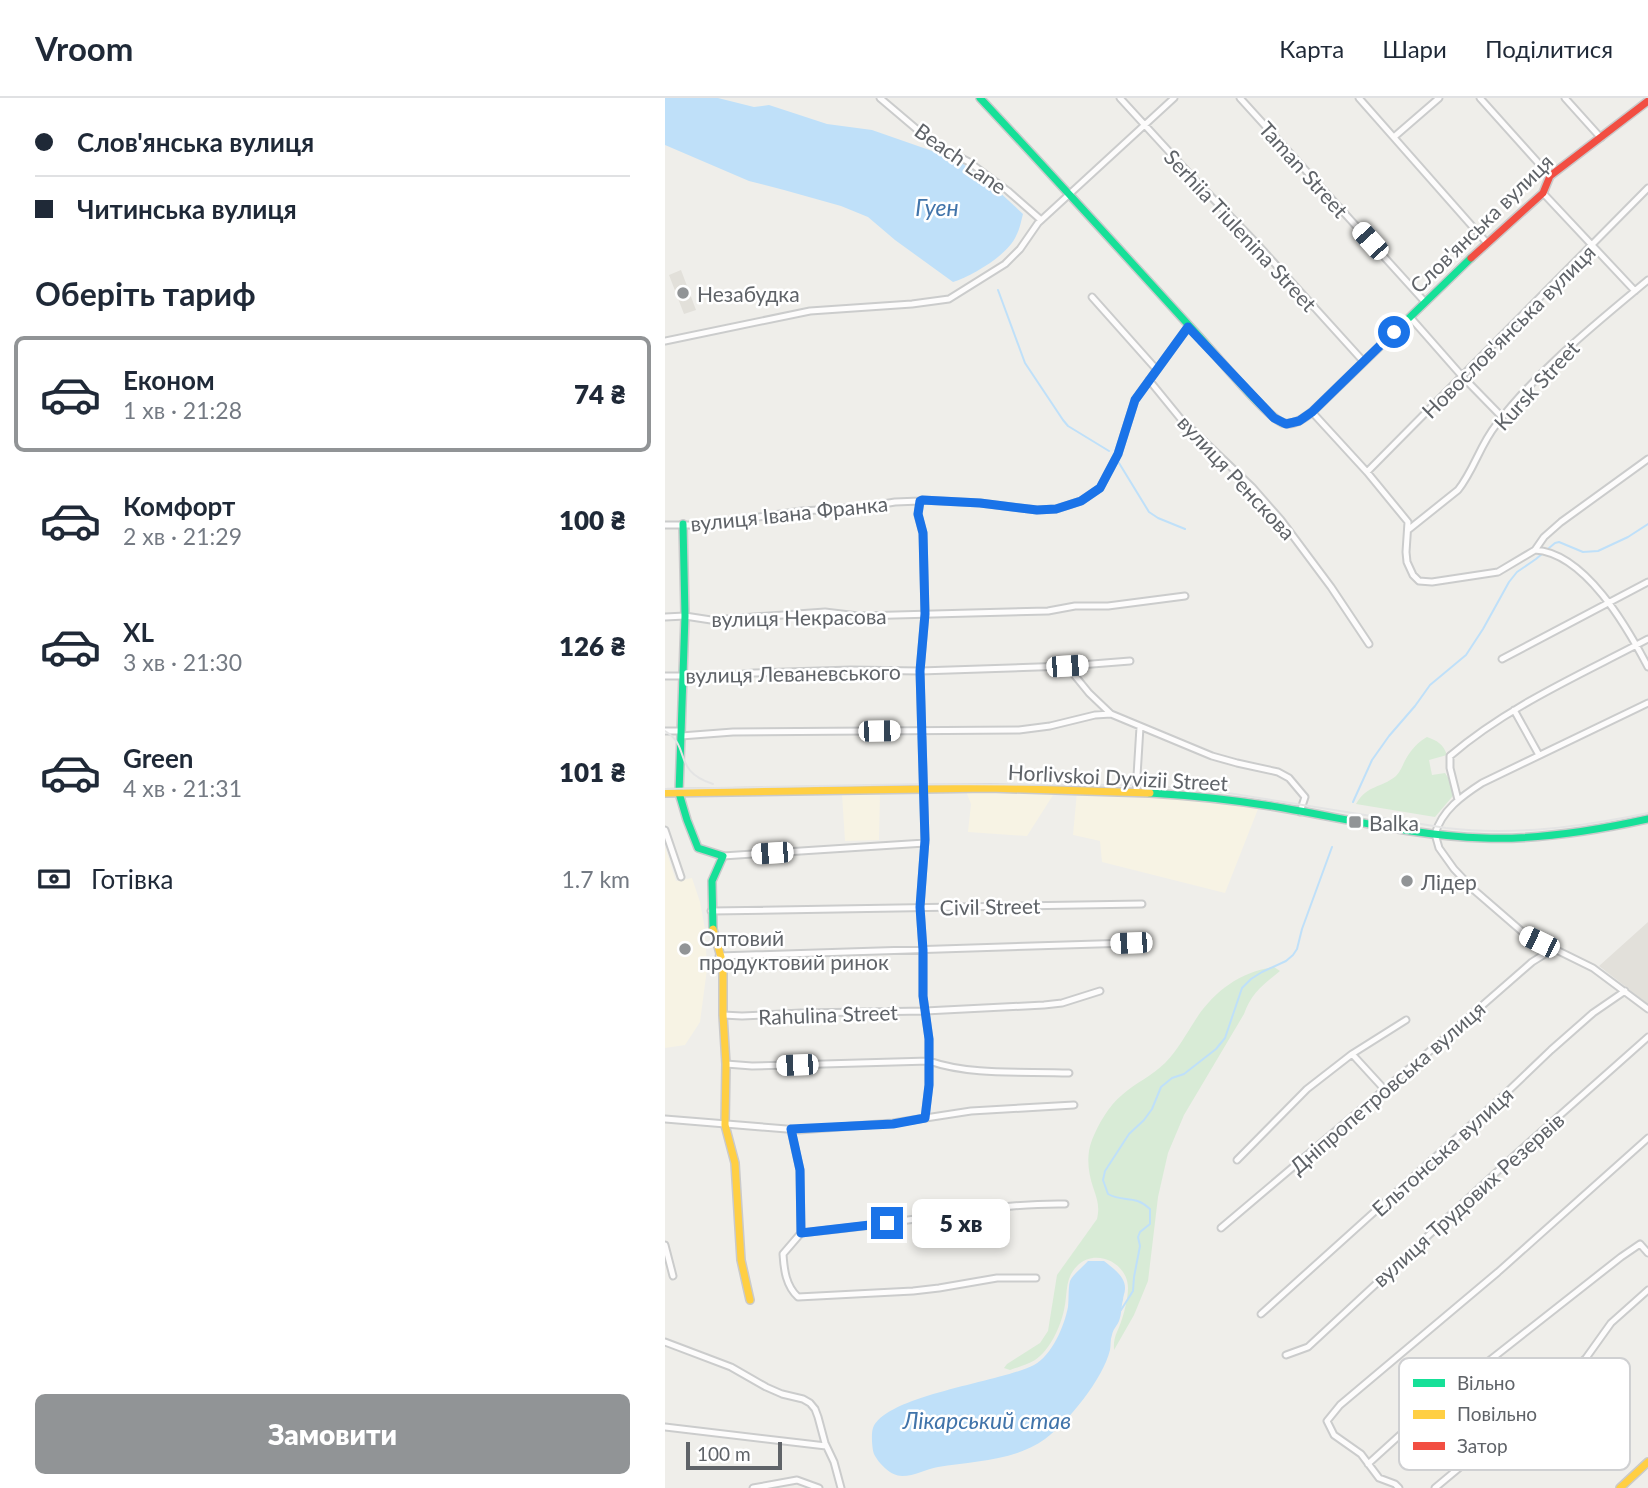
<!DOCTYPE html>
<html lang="uk">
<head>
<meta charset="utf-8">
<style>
	body { margin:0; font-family:Lato,sans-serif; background:#f2f2f3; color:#1f2937; height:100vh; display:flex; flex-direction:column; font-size:26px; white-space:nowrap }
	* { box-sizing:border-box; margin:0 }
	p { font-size:23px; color:#747a83 }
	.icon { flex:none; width:38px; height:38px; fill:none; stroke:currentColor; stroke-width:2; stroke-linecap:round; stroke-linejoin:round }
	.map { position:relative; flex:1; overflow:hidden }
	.side { display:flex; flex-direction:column; background:#fff; width:665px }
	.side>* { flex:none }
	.guide { display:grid; align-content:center; height:154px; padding:0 35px; background:#fff }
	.scale { position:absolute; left:21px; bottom:18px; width:96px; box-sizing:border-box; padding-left:7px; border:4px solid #5f6368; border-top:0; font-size:19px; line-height:24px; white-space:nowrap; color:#5f6368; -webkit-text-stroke:5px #fff; paint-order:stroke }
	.end { position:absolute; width:32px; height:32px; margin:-16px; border:9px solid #1a73e8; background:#fff; box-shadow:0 0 0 4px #fff }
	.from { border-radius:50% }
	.bubble { position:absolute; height:49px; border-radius:10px; background:#fff; box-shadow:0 4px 10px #0003; font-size:23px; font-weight:800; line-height:49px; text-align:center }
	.car { position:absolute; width:21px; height:42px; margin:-21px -10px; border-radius:9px; box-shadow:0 0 5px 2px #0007; background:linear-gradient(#fff 24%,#345 0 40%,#fff 0 76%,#345 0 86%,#fff 0) }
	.guide b { display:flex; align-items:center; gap:24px; height:66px; font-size:26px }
	.guide b+b { border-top:2px solid #e0e1e3 }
	.guide i { width:18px; height:18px; background:#1f2937 }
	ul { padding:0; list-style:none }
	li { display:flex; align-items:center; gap:21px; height:116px; margin:0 14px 10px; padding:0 21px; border:4px solid transparent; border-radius:10px }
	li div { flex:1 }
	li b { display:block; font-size:26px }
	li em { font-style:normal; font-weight:800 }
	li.on { border-color:#919496 }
	li>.icon { width:63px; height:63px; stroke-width:1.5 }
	h2 { padding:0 35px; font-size:32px; line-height:84px }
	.pay { display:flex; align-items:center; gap:18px; height:77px; padding:0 35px; font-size:26px }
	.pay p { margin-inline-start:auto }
	.button { display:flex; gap:14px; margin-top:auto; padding:14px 35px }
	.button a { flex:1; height:80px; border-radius:10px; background:#919496; color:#fff; font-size:28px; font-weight:800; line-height:80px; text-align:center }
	header { display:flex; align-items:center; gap:42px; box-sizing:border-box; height:98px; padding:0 35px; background:#fff; border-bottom:2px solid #e0e1e3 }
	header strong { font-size:33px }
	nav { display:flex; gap:38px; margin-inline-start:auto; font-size:24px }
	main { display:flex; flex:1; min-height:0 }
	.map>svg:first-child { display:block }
	.commercial { fill:#f7f3e4 }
	.education { fill:#e2e0da }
	.green { fill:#d8ebd6 }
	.water { fill:#bfe0f9 }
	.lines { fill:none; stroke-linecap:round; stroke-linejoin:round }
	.stream { stroke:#bfe0f9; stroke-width:2 }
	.street-casing { stroke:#cbcccc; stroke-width:9 }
	.fast-casing { stroke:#cacacb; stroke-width:10 }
	.slow-casing { stroke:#cacacb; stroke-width:10 }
	.jam-casing { stroke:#cacacb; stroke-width:10 }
	.street { stroke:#fdfcfc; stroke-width:5 }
	.fast { stroke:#16e098; stroke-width:7 }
	.slow { stroke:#ffcf43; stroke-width:7 }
	.jam { stroke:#f24e42; stroke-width:7 }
	.tram { stroke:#e4e4e4; stroke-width:2 }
	.route { stroke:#1a73e8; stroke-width:9 }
	.poi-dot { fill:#919496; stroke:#fff; stroke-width:2.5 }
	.labels { text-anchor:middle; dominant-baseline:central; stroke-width:5; stroke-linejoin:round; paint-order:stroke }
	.street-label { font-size:21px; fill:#5f6368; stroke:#fff }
	.poi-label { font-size:21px; fill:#5f6368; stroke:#fff; text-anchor:start }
	.water-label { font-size:23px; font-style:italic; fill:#4174aa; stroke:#fff }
	.key { fill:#fff; stroke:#cfd0d2; stroke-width:2 }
	.key-label { font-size:19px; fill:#5f6368 }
</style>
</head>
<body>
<header>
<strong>Vroom</strong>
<nav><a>Карта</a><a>Шари</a><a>Поділитися</a></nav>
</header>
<main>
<section class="side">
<div class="guide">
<b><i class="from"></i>Слов'янська вулиця</b>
<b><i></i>Читинська вулиця</b>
</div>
<h2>Оберіть тариф</h2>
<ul>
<li class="on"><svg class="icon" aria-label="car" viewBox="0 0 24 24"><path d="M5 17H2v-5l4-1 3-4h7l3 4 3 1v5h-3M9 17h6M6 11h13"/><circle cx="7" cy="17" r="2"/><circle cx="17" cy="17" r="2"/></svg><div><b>Економ</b><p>1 хв · 21:28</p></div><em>74 ₴</em></li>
<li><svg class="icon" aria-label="car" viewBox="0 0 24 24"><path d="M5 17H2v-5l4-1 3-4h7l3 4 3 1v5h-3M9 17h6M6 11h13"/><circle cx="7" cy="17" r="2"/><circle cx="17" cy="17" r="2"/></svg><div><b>Комфорт</b><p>2 хв · 21:29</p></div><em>100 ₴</em></li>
<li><svg class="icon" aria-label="car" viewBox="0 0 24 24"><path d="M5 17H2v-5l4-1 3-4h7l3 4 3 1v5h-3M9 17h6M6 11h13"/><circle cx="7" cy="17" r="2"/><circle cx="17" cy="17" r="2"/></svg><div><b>XL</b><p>3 хв · 21:30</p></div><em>126 ₴</em></li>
<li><svg class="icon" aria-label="car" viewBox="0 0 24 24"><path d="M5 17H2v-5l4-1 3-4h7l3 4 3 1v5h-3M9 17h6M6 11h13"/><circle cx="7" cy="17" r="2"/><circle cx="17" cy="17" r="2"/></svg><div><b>Green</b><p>4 хв · 21:31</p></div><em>101 ₴</em></li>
</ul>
<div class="pay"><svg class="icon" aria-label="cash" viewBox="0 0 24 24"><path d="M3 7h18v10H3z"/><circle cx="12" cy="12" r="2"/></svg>Готівка<p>1.7 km</p></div>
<div class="button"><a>Замовити</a></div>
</section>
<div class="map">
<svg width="983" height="1390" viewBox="0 0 983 1390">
	<rect width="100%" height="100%" fill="#efeeea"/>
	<path class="commercial" d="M 301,693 L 390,694 L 362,738 L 303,734 L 306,706 Z
		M 412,694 L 513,700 L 593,711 L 560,795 L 437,764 L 435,743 L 408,737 Z
		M 177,696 L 215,696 L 214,742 L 180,743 Z
		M 0,749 L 11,783 L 27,780 L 35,804 L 40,831 L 42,871 L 35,924 L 20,947 L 0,950 Z"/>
	<path class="education" d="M 16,172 L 31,212 L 19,216 L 4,177 Z
		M 983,824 L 983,906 L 934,868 Z"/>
	<path class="green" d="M 762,639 C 773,643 778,646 782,657 L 764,662 L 767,677 L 780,675 L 792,693 L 770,719 L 691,706 C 703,686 715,691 731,678 C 737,672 738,665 742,659 C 747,651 754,643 762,639 Z
		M 609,869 L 615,873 C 598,887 587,894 579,916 L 519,1017 L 503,1055 L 493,1099 L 483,1183 L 469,1217 L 449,1252 C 448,1238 453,1234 457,1221 C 460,1212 463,1199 463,1190 C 463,1165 431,1150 413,1167 C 399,1180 403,1196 399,1212 C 395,1230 385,1252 370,1262 C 362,1267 353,1269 345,1272 L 339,1270 L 342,1266 L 375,1245 L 383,1233 L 392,1177 L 432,1121 C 435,1108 432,1101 428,1089 C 423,1074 421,1057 427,1042 C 433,1027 444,1007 457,997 C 470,985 487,978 500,965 C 513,952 521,936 531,921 C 550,892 576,874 609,869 Z"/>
	<path class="water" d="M 0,0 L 53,0 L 89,9 L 104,7 L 162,26 L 207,32 L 293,62 L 330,90 L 358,116 C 356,123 355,131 351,138 C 343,157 307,178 288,184 L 230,142 L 203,119 L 176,108 L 119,92 L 84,83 L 0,47 Z
		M 423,1163 L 439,1163 C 448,1170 461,1179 460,1191 C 460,1195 458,1198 458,1202 C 456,1208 457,1216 454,1223 C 452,1228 448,1231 447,1237 C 445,1242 446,1247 445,1252 C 438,1281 403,1324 380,1341 C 350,1363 308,1363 273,1369 C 261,1371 250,1378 237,1378 C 226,1378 214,1366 209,1356 C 207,1351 206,1335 208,1330 C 221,1297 337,1284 369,1267 C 387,1257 399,1229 403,1209 C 404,1201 403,1190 405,1183 C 408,1176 418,1169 423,1163 Z"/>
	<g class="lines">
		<path class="stream" d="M 333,192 L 360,265 L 398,322 L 403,328 L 444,353
			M 454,365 L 484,414 L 493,420 L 520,431
			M 688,704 L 707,662 L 724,638 L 750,608 L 765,587 L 801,557 L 818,531 L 844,484 L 852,474 L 871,461 L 890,445 L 894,444 L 918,454 L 933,453 L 963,439 L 983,426
			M 456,1212 L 468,1193 L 469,1179 L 475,1148 L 473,1139 L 475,1134 L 485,1126 L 485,1111 C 469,1096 459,1105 443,1096 L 438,1082 L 440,1073 L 464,1036 L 479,1022 L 487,1011 L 496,989 L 507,980 L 519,976 L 551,951 L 560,940 L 577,890 L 586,881 L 597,874 L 621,863 L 628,857 L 632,851 L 637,831 L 667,749"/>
		<defs>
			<path id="street" d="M 215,0 L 268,45 L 304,64 L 343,93 L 376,122
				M 455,0 L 531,83 L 592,146 L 698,263
				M 575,0 L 760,204
				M 694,0 L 822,145
				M 815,0 L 885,78
				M 900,0 L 936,40
				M 729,39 L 774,0
				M 878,95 L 970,193
				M 427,199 L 492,272
				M 745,219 L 796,277 L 837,319
				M 0,243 L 145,213 L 247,206 L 284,201 L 340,166 L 355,151 L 373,125 L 509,0
				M 484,282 L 515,320 L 587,389 L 616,422 L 666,489 L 704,546
				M 647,314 L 702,374 L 743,424 L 741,454 L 742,464 L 748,477 L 754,483 L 767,484 L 833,474 L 870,452 L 879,439 L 896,424 L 983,361
				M 702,374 L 983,90
				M 255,403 L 253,417 L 258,435 L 260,516 L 255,573 L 260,742 L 255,809 L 258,852 L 258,898 L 264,941 L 264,987 L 260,1020
				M 0,427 L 37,427 L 137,413 L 200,409 L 230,404 L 255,403 L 257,402 L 315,405 L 372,412 L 391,411 L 416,403 L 435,390 L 453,356 L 470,302 L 523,229
				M 743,432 L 793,392 C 809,372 815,347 831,327 C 874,271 929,227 983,182
				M 870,452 C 920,455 962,529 983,569
				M 0,519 L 20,518 L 46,522 L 160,514 L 193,518 L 383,513 L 410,508 L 443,508 L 520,498
				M 837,561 L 983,484
				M 402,568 L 424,595 L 446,616
				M 0,578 L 60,578 L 89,575 L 186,572 L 255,573 L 402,568 L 465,563
				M 983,605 L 817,685 C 797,698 777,712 770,736 L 774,750 L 789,771 L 809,792 L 861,837 L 928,870 L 983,911
				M 849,612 L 874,657
				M 0,633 L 16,633
				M 16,638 L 68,634 L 354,632 L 385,628 L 430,617 L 446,616 L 547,658 L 572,665 L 613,674 L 624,680 L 640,699 L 635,714
				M 471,694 L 475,629
				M 793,702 L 785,670 L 785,658 C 843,608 915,577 983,541
				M 0,732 L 16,779
				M 58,758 L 260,745
				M 46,813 L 477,806
				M 54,858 L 465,845
				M 58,917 L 77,918 L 136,915 L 260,913 L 379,907 L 397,905 L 435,893
				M 687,956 L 720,992
				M 61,966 L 87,968 L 264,963 C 307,978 359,973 404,975
				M 0,1021 L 134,1032 L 228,1025 L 306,1013 L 409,1007
				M 126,1032 L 135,1072 L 136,1135 C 164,1132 193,1129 222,1125 C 281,1117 340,1105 400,1106
				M 572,1062 L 642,991 L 687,956 L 741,922
				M 556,1130 L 772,947 L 867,864 L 888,851
				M 136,1135 L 118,1156 C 119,1172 121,1188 133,1199 L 248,1193 L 274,1190 L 332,1180 L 371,1180
				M 0,1147 L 8,1178
				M 596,1216 L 839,997 L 886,952 L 928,915 L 960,893
				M 0,1244 L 66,1269 L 101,1289 L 117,1296 L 138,1301 L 145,1305 L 150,1311 L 153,1319 L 160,1345 L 169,1364 L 176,1390
				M 621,1257 L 643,1249 L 849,1058 L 983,939
				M 0,1329 L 161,1348
				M 703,1366 L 768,1307 L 956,1159 L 975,1146 L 983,1155
				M 88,1390 L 132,1382 L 154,1390
				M 734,1390 L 730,1386 L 714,1380 L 696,1356 L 669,1337 L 662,1323 L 675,1307 L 833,1174 L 983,1040
				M 770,1390 L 873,1304 L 921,1260 L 946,1225 L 983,1192"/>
			<path id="fast" d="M 315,0 C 391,81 465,163 540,245 C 554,261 602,319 618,325 C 629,328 639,320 647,314 L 806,160
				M 18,426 L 20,518 L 14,695 L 22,722 L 33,750 L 58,758 L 47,783 L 48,831
				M 485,695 C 534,698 581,703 629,712 C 691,723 755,738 819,740 C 874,742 929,733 983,721"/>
			<path id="slow" d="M 0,695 L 324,690 L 485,695
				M 48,831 L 58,866 L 58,917 L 61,966 L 60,1027 L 70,1065 L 76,1162 L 85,1202
				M 955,1390 L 983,1364"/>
			<path id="jam" d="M 806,160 L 878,95 L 885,78 L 983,3"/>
		</defs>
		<use href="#street" class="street-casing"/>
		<use href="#fast" class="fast-casing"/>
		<use href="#slow" class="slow-casing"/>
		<use href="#jam" class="jam-casing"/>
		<use href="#street" class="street"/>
		<use href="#fast" class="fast"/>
		<use href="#slow" class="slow"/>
		<use href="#jam" class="jam"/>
		<path class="tram" d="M 0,633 C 27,649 6,672 48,686
			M 0,691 L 258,686 L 471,687 L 544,692 L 781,730 C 849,738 916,729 983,715"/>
	</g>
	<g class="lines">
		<path class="route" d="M 222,1125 L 136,1135 L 135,1072 L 126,1031 L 228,1026 L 260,1020 L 264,987 L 264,941 L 258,898 L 258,852 L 255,809 L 260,742 L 255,573 L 260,516 L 258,435 L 253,416 L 255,403 L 257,402 L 315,405 L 372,412 L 391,411 L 416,403 L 435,390 L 453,356 L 470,302 L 523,229 L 609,320 L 621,326 L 634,323 L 647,314 L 729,234"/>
	</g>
	<g class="poi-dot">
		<circle cx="18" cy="195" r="7"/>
		<rect x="683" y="717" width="14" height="14" rx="3.5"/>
		<circle cx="742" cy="783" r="7"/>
		<circle cx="20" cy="851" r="7"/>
	</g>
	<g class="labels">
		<g class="street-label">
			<text transform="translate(296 60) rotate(35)">Beach Lane</text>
			<text transform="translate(639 71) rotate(48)">Taman Street</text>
			<text transform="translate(816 125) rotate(-44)">Слов'янська вулиця</text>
			<text transform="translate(576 132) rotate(47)">Serhiia Tiulenina Street</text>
			<text transform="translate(843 233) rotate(-45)">Новослов'янська вулиця</text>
			<text transform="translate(871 287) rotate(-47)">Kursk Street</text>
			<text transform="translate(572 379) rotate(47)">вулиця Ренскова</text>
			<text transform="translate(124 415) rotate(-6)">вулиця Івана Франка</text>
			<text transform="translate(134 519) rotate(-1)">вулиця Некрасова</text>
			<text transform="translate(128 575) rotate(-1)">вулиця Леваневського</text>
			<text transform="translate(453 679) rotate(3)">Horlivskoi Dyvizii Street</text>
			<text transform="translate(325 808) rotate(-1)">Civil Street</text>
			<text transform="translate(163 916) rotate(-2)">Rahulina Street</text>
			<text transform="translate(722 989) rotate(-41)">Дніпропетровська вулиця</text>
			<text transform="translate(777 1053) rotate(-42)">Ельтонська вулиця</text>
			<text transform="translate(803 1101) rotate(-42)">вулиця Трудових Резервів</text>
		</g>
		<g class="poi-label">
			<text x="32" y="195">Незабудка</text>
			<text x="704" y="724">Balka</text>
			<text x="756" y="783">Лідер</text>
			<text x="34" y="839">Оптовий<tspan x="34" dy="24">продуктовий ринок</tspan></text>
		</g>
		<g class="water-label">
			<text x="272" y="109">Гуен</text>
			<text x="322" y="1322">Лікарський став</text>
		</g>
	</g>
	<rect x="734" y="1260" width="231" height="112" rx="10" class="key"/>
	<rect x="748" y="1281" width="32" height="8" fill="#16e098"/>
	<rect x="748" y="1312" width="32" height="9" fill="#ffcf43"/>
	<rect x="748" y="1344" width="32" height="8" fill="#f24e42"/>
	<g class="key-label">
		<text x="792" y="1292">Вільно</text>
		<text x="792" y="1323">Повільно</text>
		<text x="792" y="1355">Затор</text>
	</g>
</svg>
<div class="scale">100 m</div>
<i class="end from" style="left:729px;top:234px"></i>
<i class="end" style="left:222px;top:1125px"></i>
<div class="bubble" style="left:247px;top:1101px;width:98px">5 хв</div>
<i class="car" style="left:705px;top:143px;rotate:318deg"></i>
<i class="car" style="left:402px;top:568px;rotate:86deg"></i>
<i class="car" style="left:214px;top:633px;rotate:89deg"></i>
<i class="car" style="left:107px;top:755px;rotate:266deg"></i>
<i class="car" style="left:874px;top:844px;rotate:296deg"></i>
<i class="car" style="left:466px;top:845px;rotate:268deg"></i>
<i class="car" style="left:132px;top:967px;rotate:268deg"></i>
</div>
</main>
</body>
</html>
